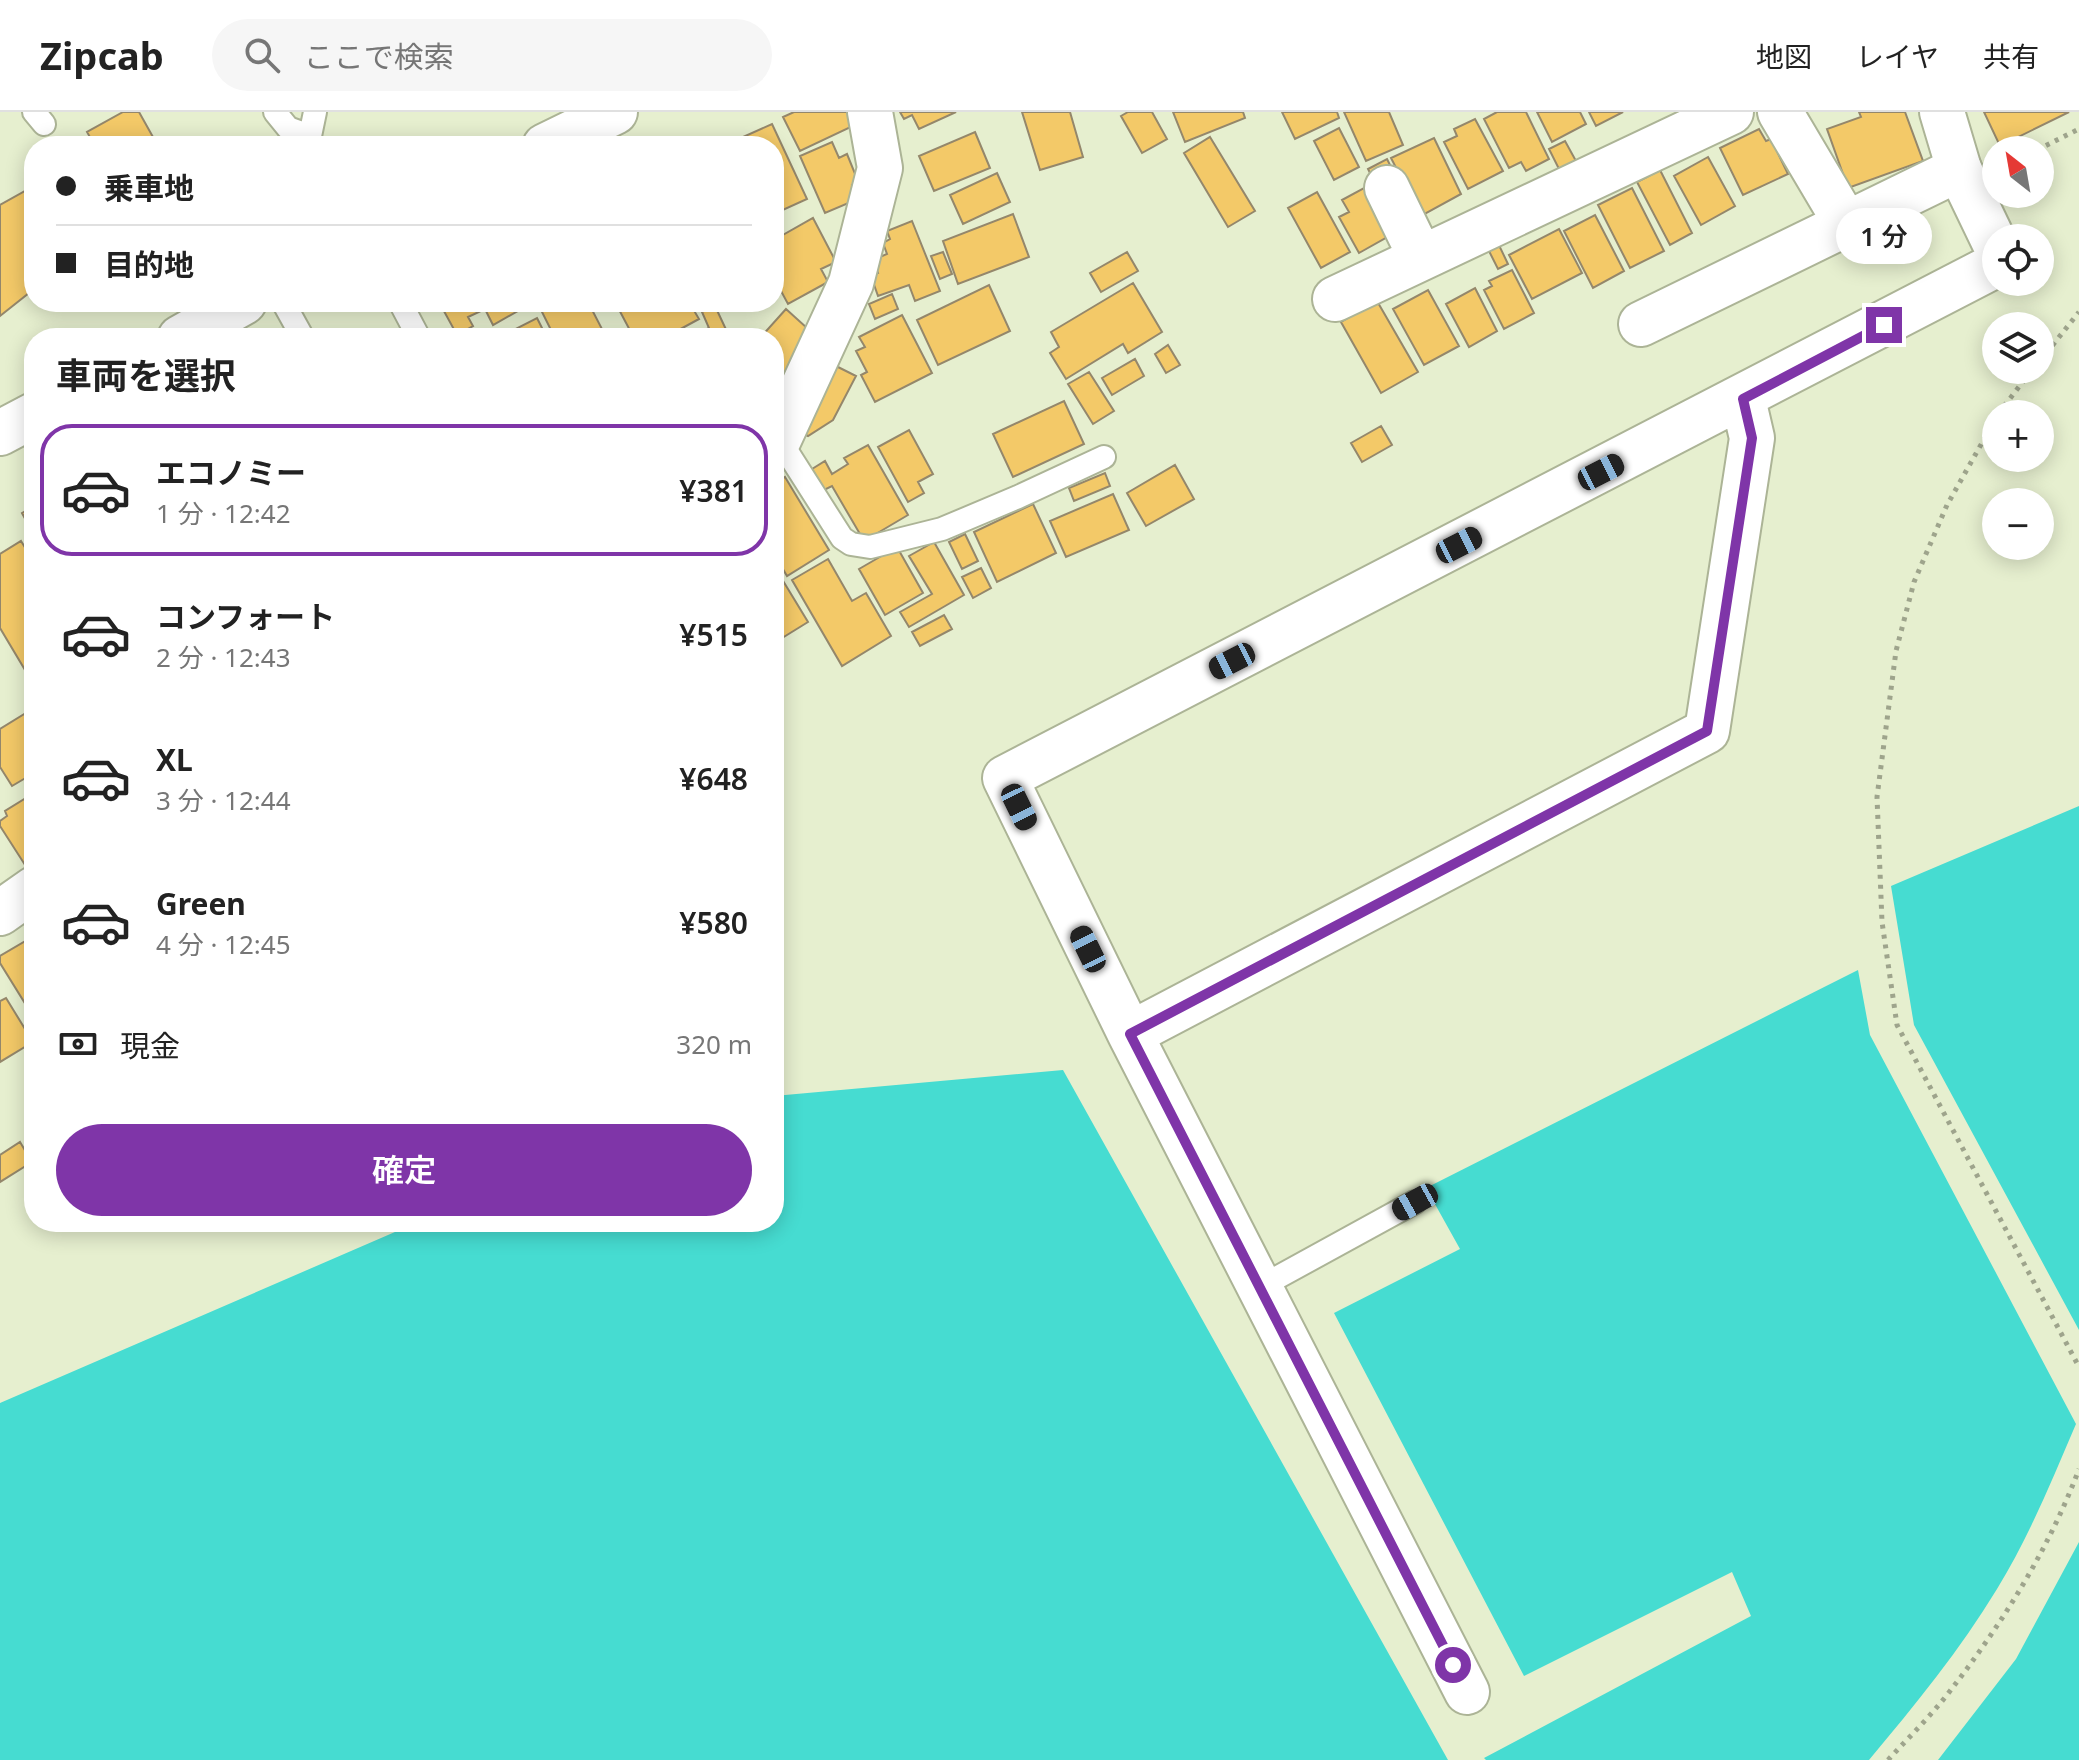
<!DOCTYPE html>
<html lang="ja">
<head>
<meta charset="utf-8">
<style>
	body { margin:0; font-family:"Noto Sans","Noto Sans JP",sans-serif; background:#f6f6f6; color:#222; height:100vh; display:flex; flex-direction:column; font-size:30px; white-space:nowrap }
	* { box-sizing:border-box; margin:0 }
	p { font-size:26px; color:#767676 }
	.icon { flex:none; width:44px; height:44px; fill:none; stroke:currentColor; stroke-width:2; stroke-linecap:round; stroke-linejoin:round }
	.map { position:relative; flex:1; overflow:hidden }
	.sheet { position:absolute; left:24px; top:216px; width:760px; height:904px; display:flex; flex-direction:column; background:#fff; border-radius:32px; box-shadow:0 4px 20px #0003 }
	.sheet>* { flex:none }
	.hud { position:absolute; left:24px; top:24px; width:760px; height:176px; border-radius:32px; box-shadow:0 4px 20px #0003; display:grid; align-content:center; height:176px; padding:0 32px; background:#fff }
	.needle { width:52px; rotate:329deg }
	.tools { position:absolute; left:1982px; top:24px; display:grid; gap:16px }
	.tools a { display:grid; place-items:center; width:72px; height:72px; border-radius:50%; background:#fff; box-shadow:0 4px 20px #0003; font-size:40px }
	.end { position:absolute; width:36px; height:36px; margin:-18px; border:10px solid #7f35a8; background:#fff; box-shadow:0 0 0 4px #fff }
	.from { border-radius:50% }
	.bubble { position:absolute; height:56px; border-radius:28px; background:#fff; box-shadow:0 4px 20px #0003; font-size:26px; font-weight:600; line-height:56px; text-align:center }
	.car { position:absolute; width:24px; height:48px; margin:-24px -12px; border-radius:10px; box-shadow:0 0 6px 2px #0007; background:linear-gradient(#222 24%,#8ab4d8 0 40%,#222 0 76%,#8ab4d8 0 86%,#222 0) }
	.hud b { display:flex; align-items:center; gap:28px; height:76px; font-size:30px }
	.hud b+b { border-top:2px solid #e0e0e0 }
	.hud i { width:20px; height:20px; background:#222 }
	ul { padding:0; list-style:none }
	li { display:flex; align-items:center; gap:24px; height:132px; margin:0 16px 12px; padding:0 16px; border:4px solid transparent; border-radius:32px }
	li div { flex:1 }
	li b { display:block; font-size:30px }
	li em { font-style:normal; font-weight:600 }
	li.selected { border-color:#7f35a8 }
	li>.icon { width:72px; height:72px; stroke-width:1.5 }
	h2 { padding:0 32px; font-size:36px; line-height:96px }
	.pay { display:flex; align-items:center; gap:20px; height:88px; padding:0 32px; font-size:30px }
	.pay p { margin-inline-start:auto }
	.primary-button { display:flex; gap:16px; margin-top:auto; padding:16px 32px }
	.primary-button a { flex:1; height:92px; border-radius:48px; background:#7f35a8; color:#fff; font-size:32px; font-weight:600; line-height:92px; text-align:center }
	header { display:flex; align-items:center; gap:48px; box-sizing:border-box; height:112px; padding:0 40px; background:#fff; border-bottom:2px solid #e0e0e0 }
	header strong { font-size:38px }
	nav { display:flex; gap:44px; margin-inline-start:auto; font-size:28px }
	.search { width:560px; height:72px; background:#f6f6f6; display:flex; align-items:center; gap:20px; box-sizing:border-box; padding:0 28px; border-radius:44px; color:#767676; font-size:30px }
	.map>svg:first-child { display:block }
	.water { fill:#46dcd1 }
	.building { fill:#f3c968; stroke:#94876b; stroke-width:2 }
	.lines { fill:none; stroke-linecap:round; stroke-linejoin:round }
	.lane-casing { stroke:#acb496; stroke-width:26 }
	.street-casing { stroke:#acb496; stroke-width:48 }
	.secondary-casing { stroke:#acb496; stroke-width:48 }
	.highway-casing { stroke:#acb496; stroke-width:48 }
	.path { stroke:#9ea48c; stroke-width:5; stroke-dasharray:4 6; stroke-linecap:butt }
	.lane { stroke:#fff; stroke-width:22 }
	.street { stroke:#fff; stroke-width:44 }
	.secondary { stroke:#fff; stroke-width:44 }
	.highway { stroke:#fff; stroke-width:44 }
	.route { stroke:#7f35a8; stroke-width:10 }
</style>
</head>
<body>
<header>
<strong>Zipcab</strong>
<div class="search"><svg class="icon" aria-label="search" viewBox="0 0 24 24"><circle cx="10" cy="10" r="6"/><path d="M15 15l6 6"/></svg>ここで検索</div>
<nav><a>地図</a><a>レイヤ</a><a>共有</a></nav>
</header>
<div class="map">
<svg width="2079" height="1648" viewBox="0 0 2079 1648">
	<rect width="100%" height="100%" fill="#e6efcf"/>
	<path class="water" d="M 2079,694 L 2079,1218 L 1914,913 L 1891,774 Z
		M 1858,858 L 1870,923 L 2076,1312 C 2052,1368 2029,1425 1997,1477 C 1960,1538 1915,1593 1869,1648 L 1486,1648 L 1484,1646 L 1751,1504 L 1732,1460 L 1524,1564 L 1334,1201 L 1460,1137 L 1426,1076 Z
		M 1063,958 L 1448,1648 L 0,1648 L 0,1291 L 418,1110 L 774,1110 L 774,984 Z
		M 2079,1430 L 2079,1648 L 1938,1648 L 2016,1547 Z"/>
	<path class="building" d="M 123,0 L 139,0 L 158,34 L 95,34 L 87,20 Z
		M 794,0 L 853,0 L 855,13 L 800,39 L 783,5 Z
		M 900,0 L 956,0 L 919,17 L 912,3 L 904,7 Z
		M 1022,0 L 1070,0 L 1083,45 L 1040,58 Z
		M 1128,0 L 1152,0 L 1167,27 L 1142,41 L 1121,4 Z
		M 1173,0 L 1243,0 L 1245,6 L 1185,30 Z
		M 1282,0 L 1337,0 L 1339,6 L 1295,27 Z
		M 1344,0 L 1389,0 L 1403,33 L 1366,49 Z
		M 1497,0 L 1526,0 L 1549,47 L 1526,59 L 1521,50 L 1509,56 L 1484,7 Z
		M 1537,0 L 1580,0 L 1586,12 L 1552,30 Z
		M 1589,0 L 1623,0 L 1596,14 Z
		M 1859,0 L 1905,0 L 1923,49 L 1848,76 L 1827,17 L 1861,5 Z
		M 1984,0 L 2069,0 L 2000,34 Z
		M 1475,7 L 1503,59 L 1468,77 L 1444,30 L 1457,24 L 1454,17 Z
		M 772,12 L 807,87 L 774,102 L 774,34 L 723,34 Z
		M 1339,16 L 1359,55 L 1334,68 L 1314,29 Z
		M 1759,17 L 1766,29 L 1771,27 L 1788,62 L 1743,83 L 1720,36 Z
		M 975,20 L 990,56 L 934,79 L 919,44 Z
		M 1210,25 L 1255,99 L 1228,115 L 1184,41 Z
		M 1434,26 L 1461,82 L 1421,104 L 1391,46 Z
		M 1565,29 L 1576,49 L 1559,57 L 1549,37 Z
		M 832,30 L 839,46 L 847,42 L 858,69 L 852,73 L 858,87 L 825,101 L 800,44 Z
		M 1708,45 L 1735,94 L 1701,113 L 1674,64 Z
		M 1387,47 L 1394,61 L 1375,71 L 1368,57 Z
		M 1660,58 L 1692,121 L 1670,133 L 1637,70 Z
		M 997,61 L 1010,90 L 963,112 L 950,83 Z
		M 34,74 L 34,151 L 29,154 L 34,160 L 34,177 L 0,204 L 0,93 Z
		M 1364,76 L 1389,124 L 1359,141 L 1339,105 L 1349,100 L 1342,88 Z
		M 1632,76 L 1664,139 L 1630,156 L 1598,93 Z
		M 1317,80 L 1350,140 L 1321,156 L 1288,96 Z
		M 1013,102 L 1029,145 L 958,172 L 943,129 Z
		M 1595,103 L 1624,159 L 1593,176 L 1564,119 Z
		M 813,106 L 836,150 L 821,157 L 828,170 L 788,192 L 774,166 L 774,128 Z
		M 912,109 L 940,179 L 915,189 L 909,173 L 878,184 L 871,164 L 878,161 L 873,148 L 887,142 L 883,131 L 890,127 L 887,119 Z
		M 1559,117 L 1582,161 L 1532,187 L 1509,143 Z
		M 1496,127 L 1508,152 L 1498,157 L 1486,133 Z
		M 943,140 L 952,162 L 940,167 L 931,144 Z
		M 1127,140 L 1138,159 L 1101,180 L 1090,161 Z
		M 1512,158 L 1534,201 L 1504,217 L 1484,178 L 1492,174 L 1489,169 Z
		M 1133,171 L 1162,220 L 1128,241 L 1123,232 L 1066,267 L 1050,241 L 1059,235 L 1051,220 Z
		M 989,173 L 1010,219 L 938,253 L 917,208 Z
		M 1475,176 L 1497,219 L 1469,235 L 1446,192 Z
		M 1428,178 L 1459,234 L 1424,253 L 1393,197 Z
		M 892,182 L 898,197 L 875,207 L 869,192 Z
		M 1377,189 L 1418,260 L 1381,281 L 1341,210 Z
		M 439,190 L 532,190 L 532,191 L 493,213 L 485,197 L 468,205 L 473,214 L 457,223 Z
		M 551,190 L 588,190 L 603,219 L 589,226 L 555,226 L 540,196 Z
		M 615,190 L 689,190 L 699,207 L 664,226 L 634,226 Z
		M 715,194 L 730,226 L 694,226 L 693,224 L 709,216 L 702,200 Z
		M 786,197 L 807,216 L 796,253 L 774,277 L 774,226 L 760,226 Z
		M 902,203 L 932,261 L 875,290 L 861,263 L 867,260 L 856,239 L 865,235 L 859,225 Z
		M 537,206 L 547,226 L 502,226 L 502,224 Z
		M 1168,233 L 1180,253 L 1166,261 L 1155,242 Z
		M 1135,247 L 1144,264 L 1112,283 L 1102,266 Z
		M 834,253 L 856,264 L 833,308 L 808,324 L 799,320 Z
		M 1089,260 L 1114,299 L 1093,312 L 1068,272 Z
		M 1064,289 L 1084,332 L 1013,365 L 993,322 Z
		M 1381,314 L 1392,333 L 1362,350 L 1351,331 Z
		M 909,318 L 933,362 L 918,370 L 924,381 L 908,390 L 878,335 Z
		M 868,333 L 908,403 L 864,429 L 832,374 L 824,378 L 812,357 L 825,349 L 832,362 L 848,352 L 844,346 Z
		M 1175,353 L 1194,387 L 1146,414 L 1127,381 Z
		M 1105,361 L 1110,374 L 1074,389 L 1069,376 Z
		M 785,365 L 829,438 L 787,464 L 774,442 L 774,372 Z
		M 1113,382 L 1129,418 L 1066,445 L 1050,409 Z
		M 1033,392 L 1056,441 L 997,470 L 974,420 Z
		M 34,394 L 34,423 L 22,401 Z
		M 965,422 L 978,449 L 962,457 L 949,430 Z
		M 21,429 L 34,450 L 34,573 L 0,516 L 0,442 Z
		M 934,430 L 964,483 L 909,515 L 900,500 L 932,482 L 909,444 Z
		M 897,435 L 923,481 L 885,503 L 859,457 Z
		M 828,447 L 852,489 L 866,481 L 891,524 L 842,554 L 792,468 Z
		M 774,454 L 808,510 L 774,531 Z
		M 981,456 L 991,476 L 973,486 L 962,465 Z
		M 944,503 L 952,517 L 920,534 L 912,520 Z
		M 34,596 L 34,661 L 12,674 L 0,655 L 0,617 Z
		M 34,681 L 34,752 L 27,756 L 0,714 L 0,709 L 7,704 L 5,699 Z
		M 34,824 L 34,899 L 31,901 L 0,851 L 0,844 Z
		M 6,886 L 33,930 L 0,950 L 0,889 Z
		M 20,1030 L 32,1050 L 0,1070 L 0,1043 Z"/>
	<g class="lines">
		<defs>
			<path id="lane" d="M 34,0 L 44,12
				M 275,0 L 288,16 L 310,24
				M 311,34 L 310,24 L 315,0
				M 283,190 L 303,226
				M 400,190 L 419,226
				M 779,327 L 842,426 L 851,432 L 870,435 L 942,417 L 1018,385 L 1104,345
				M 1260,1175 L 1415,1090"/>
			<path id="street" d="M 1780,0 L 1847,113
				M 1387,76 L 1421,146
				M 1335,187 L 1731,0
				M 1641,212 L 1959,57 L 1942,0
				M 774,332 L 779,327 L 851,171 L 880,56 L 870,0
				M 0,801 L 34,777"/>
			<path id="secondary" d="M 1959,57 L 1996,134
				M 1130,922 L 1707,619 L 1752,326 L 1743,287
				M 1467,1580 L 1130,922 L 1005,666 L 1996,153"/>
			<path id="highway" d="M 545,34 L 615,0
				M 180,226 L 244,190
				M 0,321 L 34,303"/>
		</defs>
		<use href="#lane" class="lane-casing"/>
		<use href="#street" class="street-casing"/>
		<use href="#secondary" class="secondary-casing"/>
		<use href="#highway" class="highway-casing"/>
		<path class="path" d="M 2037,38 L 2079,17
			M 2040,249 L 2079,200
			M 1998,302 L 2032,258
			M 1996,306 L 1947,393 L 1914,470 L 1896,539 L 1877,685 L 1882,810 L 1897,913 L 2079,1255
			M 1888,1648 C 1909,1625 1931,1604 1950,1579 C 2002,1512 2049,1437 2079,1357"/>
		<use href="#lane" class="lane"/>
		<use href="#street" class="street"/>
		<use href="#secondary" class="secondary"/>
		<use href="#highway" class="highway"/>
	</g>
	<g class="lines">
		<path class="route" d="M 1453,1553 L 1130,922 L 1707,619 L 1752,326 L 1743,287 L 1884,213"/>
	</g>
</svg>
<div class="tools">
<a><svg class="needle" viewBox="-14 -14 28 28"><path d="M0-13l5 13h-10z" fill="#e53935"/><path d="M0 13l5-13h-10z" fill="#767676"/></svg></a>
<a><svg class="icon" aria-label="locate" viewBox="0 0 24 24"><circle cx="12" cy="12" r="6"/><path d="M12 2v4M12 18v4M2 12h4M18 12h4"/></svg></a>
<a><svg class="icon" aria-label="layers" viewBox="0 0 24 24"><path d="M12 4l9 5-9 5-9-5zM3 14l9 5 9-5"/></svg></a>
<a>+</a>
<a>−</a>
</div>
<i class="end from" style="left:1453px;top:1553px"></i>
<i class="end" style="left:1884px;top:213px"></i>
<div class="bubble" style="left:1836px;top:96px;width:96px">1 分</div>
<i class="car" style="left:1601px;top:360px;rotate:63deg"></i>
<i class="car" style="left:1459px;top:433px;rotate:63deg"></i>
<i class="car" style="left:1232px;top:549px;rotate:243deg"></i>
<i class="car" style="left:1019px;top:695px;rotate:154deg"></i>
<i class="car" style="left:1088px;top:837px;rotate:334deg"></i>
<i class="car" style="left:1415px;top:1090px;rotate:241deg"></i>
<div class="hud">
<b><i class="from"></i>乗車地</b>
<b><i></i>目的地</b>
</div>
<section class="sheet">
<h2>車両を選択</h2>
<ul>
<li class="selected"><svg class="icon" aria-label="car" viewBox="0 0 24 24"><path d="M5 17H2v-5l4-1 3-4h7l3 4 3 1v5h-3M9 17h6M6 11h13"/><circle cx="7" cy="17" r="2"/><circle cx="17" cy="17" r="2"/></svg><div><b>エコノミー</b><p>1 分 · 12:42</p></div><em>¥381</em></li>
<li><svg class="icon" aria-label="car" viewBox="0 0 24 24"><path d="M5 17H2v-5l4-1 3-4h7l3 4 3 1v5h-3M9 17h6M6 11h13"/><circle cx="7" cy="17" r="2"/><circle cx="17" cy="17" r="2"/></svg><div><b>コンフォート</b><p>2 分 · 12:43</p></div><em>¥515</em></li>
<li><svg class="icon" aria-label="car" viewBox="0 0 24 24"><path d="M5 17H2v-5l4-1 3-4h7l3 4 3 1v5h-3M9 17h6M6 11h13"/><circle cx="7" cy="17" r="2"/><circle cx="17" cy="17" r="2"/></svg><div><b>XL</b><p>3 分 · 12:44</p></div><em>¥648</em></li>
<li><svg class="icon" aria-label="car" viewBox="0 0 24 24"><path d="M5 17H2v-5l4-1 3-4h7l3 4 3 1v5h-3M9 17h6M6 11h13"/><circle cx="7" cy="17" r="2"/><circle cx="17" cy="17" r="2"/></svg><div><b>Green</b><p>4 分 · 12:45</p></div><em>¥580</em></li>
</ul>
<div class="pay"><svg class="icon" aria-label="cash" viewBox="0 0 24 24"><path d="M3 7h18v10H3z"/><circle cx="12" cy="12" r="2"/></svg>現金<p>320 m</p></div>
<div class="primary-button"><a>確定</a></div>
</section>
</div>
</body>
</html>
